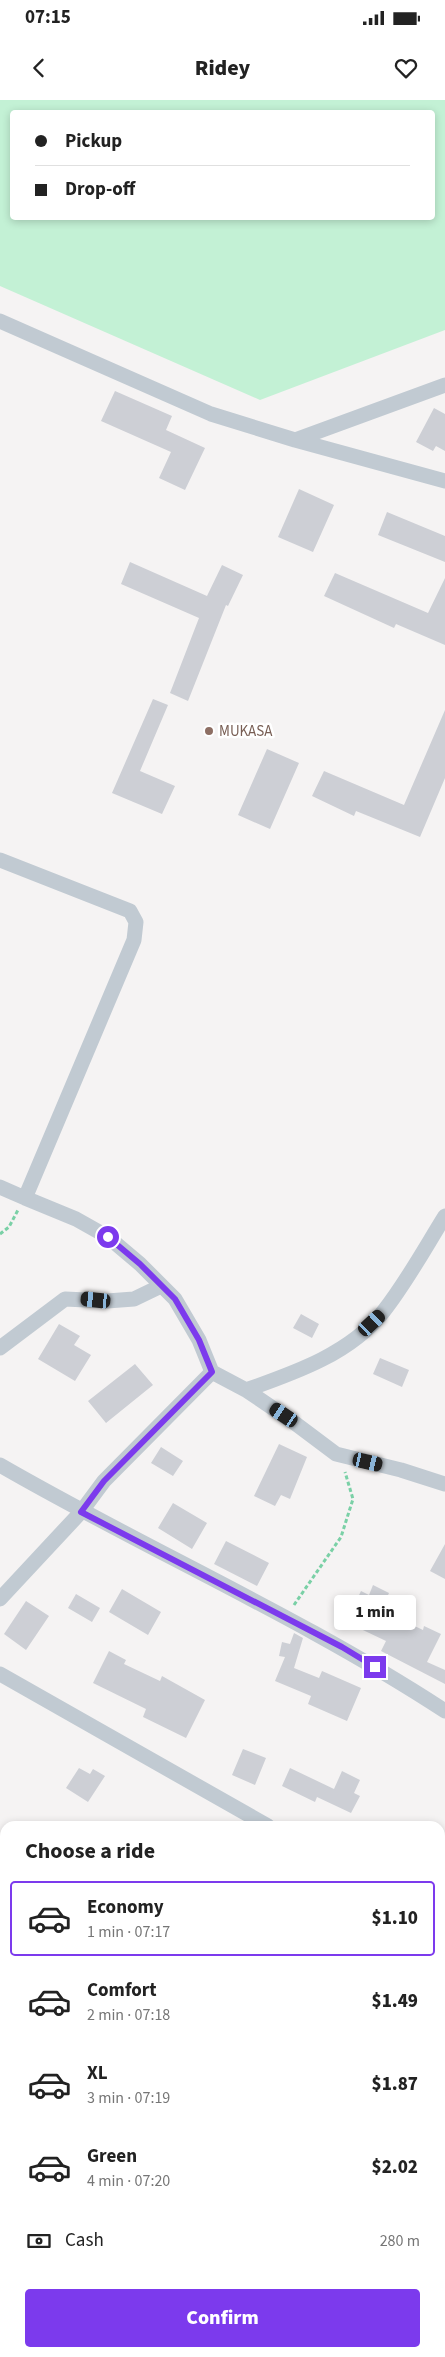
<!DOCTYPE html>
<html lang="en">
<head>
<meta charset="utf-8">
<style>
	body { margin:0; font-family:"Source Sans 3",sans-serif; background:#f6f6f6; color:#222; height:100vh; display:flex; flex-direction:column; font-size:19px; white-space:nowrap }
	* { box-sizing:border-box; margin:0 }
	p { font-size:16px; color:#767676 }
	.icon { flex:none; width:28px; height:28px; fill:none; stroke:currentColor; stroke-width:2; stroke-linecap:round; stroke-linejoin:round }
	.map { position:relative; flex:1; overflow:hidden }
	.sheet { position:absolute; left:0px; top:1721px; width:445px; height:536px; display:flex; flex-direction:column; background:#fff; border-radius:15px 15px 0 0; box-shadow:0 2px 8px #0003 }
	.sheet>* { flex:none }
	.hud { position:absolute; left:10px; top:10px; width:425px; height:110px; border-radius:5px; box-shadow:0 2px 8px #0003; display:grid; align-content:center; height:110px; padding:0 25px; background:#fff }
	.end { position:absolute; width:22px; height:22px; margin:-11px; border:6px solid #7c3aed; background:#fff; box-shadow:0 0 0 2px #fff }
	.from { border-radius:50% }
	.bubble { position:absolute; height:35px; border-radius:5px; background:#fff; box-shadow:0 2px 8px #0003; font-size:16px; font-weight:800; line-height:35px; text-align:center }
	.car { position:absolute; width:15px; height:30px; margin:-15px -8px; border-radius:6px; box-shadow:0 0 4px 1px #0007; background:linear-gradient(#222 24%,#8ab4d8 0 40%,#222 0 76%,#8ab4d8 0 86%,#222 0) }
	.hud b { display:flex; align-items:center; gap:18px; height:48px; font-size:19px }
	.hud b+b { border-top:1px solid #e0e0e0 }
	.hud i { width:12px; height:12px; background:#222 }
	ul { padding:0; list-style:none }
	li { display:flex; align-items:center; gap:15px; height:75px; margin:0 10px 8px; padding:0 15px; border:2px solid transparent; border-radius:5px }
	li div { flex:1 }
	li b { display:block; font-size:19px }
	li em { font-style:normal; font-weight:800 }
	li.active { border-color:#7c3aed }
	li>.icon { width:45px; height:45px; stroke-width:1.5 }
	h2 { padding:0 25px; font-size:22px; line-height:60px }
	.pay { display:flex; align-items:center; gap:12px; height:55px; padding:0 25px; font-size:19px }
	.pay p { margin-inline-start:auto }
	.primary-button { display:flex; gap:10px; margin-top:auto; padding:10px 25px }
	.primary-button a { flex:1; height:58px; border-radius:5px; background:#7c3aed; color:#fff; font-size:20px; font-weight:800; line-height:58px; text-align:center }
	.status { display:flex; justify-content:space-between; align-items:center; height:35px; padding:0 25px; background:#fff; direction:ltr }
	.status svg { height:14px; fill:currentColor }
	header { display:flex; justify-content:space-between; align-items:center; height:65px; padding:0 25px; background:#fff; font-size:22px; font-weight:800 }
	.map>svg:first-child { display:block }
	.green { fill:#c3f1d5; fill-rule:evenodd }
	.lines { fill:none; stroke-linecap:round; stroke-linejoin:round }
	.stream { stroke:#90daee; stroke-width:5 }
	.building { fill:#cdcfd5 }
	.path { stroke:#7ad0a6; stroke-width:3; stroke-dasharray:4 2.5; stroke-linecap:butt }
	.minor { stroke:#c1cad2; stroke-width:15 }
	.route { stroke:#7c3aed; stroke-width:6 }
	.education-dot { fill:#8d6e63; stroke:#fff; stroke-width:2 }
	.labels { text-anchor:middle; dominant-baseline:central; stroke-width:5; stroke-linejoin:round; paint-order:stroke }
	.education-label { font-size:15px; fill:#785e54; stroke:#fff; text-anchor:start }
</style>
</head>
<body>
<div class="status"><b>07:15</b><svg viewBox="0 0 49 12"><path d="M0 12V9h3v3zM5 12V6h3v6zM10 12V3h3v9zM15 12V0h3v12zM26 1h20v11H26zM47 4h2v5h-2z"/></svg></div>
<header><svg class="icon" aria-label="back" viewBox="0 0 24 24"><path d="M15 5l-7 7 7 7"/></svg>Ridey<svg class="icon" aria-label="heart" viewBox="0 0 24 24"><path d="M12 20l-8-8c-3-5 5-10 8-4 3-6 11-1 8 4z"/></svg></header>
<div class="map">
<svg width="445" height="2257" viewBox="0 0 445 2257">
	<rect width="100%" height="100%" fill="#f5f3f3"/>
	<path class="green" d="M 0,0 L 445,0 L 445,230 L 260,300 L 0,186 ZM 12,12 L 432,12 L 432,118 L 12,118 Z"/>
	<g class="lines">
		<path class="stream" d="M 440,2237 L 445,2235
			M 252,2257 L 255,2252"/>
	</g>
	<path class="building" d="M 115,291 L 172,316 L 166,330 L 205,348 L 185,390 L 159,378 L 171,352 L 101,321 Z
		M 434,308 L 445,314 L 445,351 L 436,346 L 433,351 L 416,342 Z
		M 299,389 L 334,405 L 313,452 L 278,437 Z
		M 387,412 L 445,436 L 445,462 L 378,435 Z
		M 130,462 L 207,496 L 222,465 L 243,475 L 228,506 L 226,505 L 188,601 L 170,593 L 199,518 L 121,484 Z
		M 335,473 L 428,513 L 445,478 L 445,545 L 396,524 L 394,528 L 324,496 Z
		M 153,599 L 168,605 L 140,671 L 175,686 L 162,714 L 112,693 Z
		M 445,610 L 445,678 L 420,737 L 356,711 L 354,716 L 312,696 L 324,671 L 404,705 Z
		M 267,649 L 299,663 L 270,729 L 238,715 Z
		M 301,1214 L 319,1224 L 312,1238 L 293,1228 Z
		M 59,1224 L 80,1236 L 74,1245 L 91,1255 L 75,1281 L 38,1259 Z
		M 380,1258 L 409,1270 L 402,1287 L 373,1274 Z
		M 135,1264 L 153,1285 L 106,1323 L 88,1301 Z
		M 279,1344 L 307,1357 L 290,1399 L 281,1395 L 275,1406 L 254,1396 Z
		M 161,1347 L 183,1361 L 173,1376 L 151,1363 Z
		M 173,1403 L 207,1423 L 192,1449 L 158,1428 Z
		M 226,1441 L 269,1463 L 257,1486 L 214,1464 Z
		M 445,1444 L 445,1479 L 430,1471 Z
		M 373,1485 L 389,1493 L 381,1510 L 423,1530 L 424,1526 L 441,1534 L 427,1562 L 445,1570 L 445,1584 L 381,1551 L 386,1541 L 346,1522 L 361,1491 L 369,1495 Z
		M 122,1489 L 161,1512 L 148,1535 L 109,1512 Z
		M 76,1494 L 100,1508 L 92,1522 L 68,1508 Z
		M 26,1501 L 49,1516 L 26,1550 L 4,1534 Z
		M 294,1533 L 303,1538 L 294,1568 L 319,1578 L 322,1571 L 361,1588 L 347,1621 L 308,1604 L 311,1596 L 275,1581 L 285,1557 L 279,1556 L 282,1542 L 290,1544 Z
		M 109,1551 L 126,1560 L 124,1564 L 160,1581 L 162,1576 L 205,1600 L 186,1638 L 143,1617 L 146,1609 L 93,1583 Z
		M 243,1649 L 266,1658 L 255,1685 L 232,1675 Z
		M 79,1668 L 90,1674 L 93,1669 L 105,1676 L 88,1702 L 66,1688 Z
		M 290,1668 L 334,1689 L 342,1671 L 360,1680 L 354,1693 L 360,1696 L 351,1713 L 317,1697 L 315,1702 L 282,1686 Z"/>
	<g class="lines">
		<path class="path" d="M 0,1134 L 9,1127 L 18,1110
			M 294,1505 L 341,1437 L 353,1399 L 345,1372"/>
		<path class="minor" d="M 0,221 L 211,314 L 295,340 L 445,381
			M 295,340 L 445,285
			M 0,760 L 130,811 L 136,822 L 134,840 L 25,1098 L 0,1087
			M 25,1098 L 76,1119 L 108,1137 L 140,1164 L 175,1199 L 199,1240 L 212,1272
			M 0,1248 L 65,1199 L 107,1201 L 134,1199 L 161,1186
			M 246,1290 C 294,1273 350,1254 383,1212 C 406,1183 425,1148 445,1116
			M 0,1365 C 147,1450 303,1518 445,1611
			M 0,1499 L 81,1412 L 104,1381 L 212,1272 L 246,1290 L 296,1324 L 336,1354 L 401,1370 L 445,1384
			M 0,1574 L 268,1726
			M 0,1772 L 5,1774
			M 440,1810 L 445,1813
			M 440,1933 L 445,1906
			M 0,1968 L 5,1971"/>
	</g>
	<g class="lines">
		<path class="route" d="M 108,1137 L 140,1164 L 175,1199 L 199,1240 L 212,1272 L 104,1381 L 81,1412 L 342,1547 L 375,1567"/>
	</g>
	<circle class="education-dot" cx="209" cy="631" r="5"/>
	<g class="labels">
		<g class="education-label">
			<text x="219" y="631">MUKASA</text>
		</g>
	</g>
</svg>
<i class="end from" style="left:108px;top:1137px"></i>
<i class="end" style="left:375px;top:1567px"></i>
<div class="bubble" style="left:334px;top:1495px;width:82px">1 min</div>
<i class="car" style="left:96px;top:1200px;rotate:276deg"></i>
<i class="car" style="left:372px;top:1223px;rotate:47deg"></i>
<i class="car" style="left:284px;top:1315px;rotate:304deg"></i>
<i class="car" style="left:368px;top:1362px;rotate:103deg"></i>
<div class="hud">
<b><i class="from"></i>Pickup</b>
<b><i></i>Drop-off</b>
</div>
<section class="sheet">
<h2>Choose a ride</h2>
<ul>
<li class="active"><svg class="icon" aria-label="car" viewBox="0 0 24 24"><path d="M5 17H2v-5l4-1 3-4h7l3 4 3 1v5h-3M9 17h6M6 11h13"/><circle cx="7" cy="17" r="2"/><circle cx="17" cy="17" r="2"/></svg><div><b>Economy</b><p>1 min · 07:17</p></div><em>$1.10</em></li>
<li><svg class="icon" aria-label="car" viewBox="0 0 24 24"><path d="M5 17H2v-5l4-1 3-4h7l3 4 3 1v5h-3M9 17h6M6 11h13"/><circle cx="7" cy="17" r="2"/><circle cx="17" cy="17" r="2"/></svg><div><b>Comfort</b><p>2 min · 07:18</p></div><em>$1.49</em></li>
<li><svg class="icon" aria-label="car" viewBox="0 0 24 24"><path d="M5 17H2v-5l4-1 3-4h7l3 4 3 1v5h-3M9 17h6M6 11h13"/><circle cx="7" cy="17" r="2"/><circle cx="17" cy="17" r="2"/></svg><div><b>XL</b><p>3 min · 07:19</p></div><em>$1.87</em></li>
<li><svg class="icon" aria-label="car" viewBox="0 0 24 24"><path d="M5 17H2v-5l4-1 3-4h7l3 4 3 1v5h-3M9 17h6M6 11h13"/><circle cx="7" cy="17" r="2"/><circle cx="17" cy="17" r="2"/></svg><div><b>Green</b><p>4 min · 07:20</p></div><em>$2.02</em></li>
</ul>
<div class="pay"><svg class="icon" aria-label="cash" viewBox="0 0 24 24"><path d="M3 7h18v10H3z"/><circle cx="12" cy="12" r="2"/></svg>Cash<p>280 m</p></div>
<div class="primary-button"><a>Confirm</a></div>
</section>
</div>
</body>
</html>
